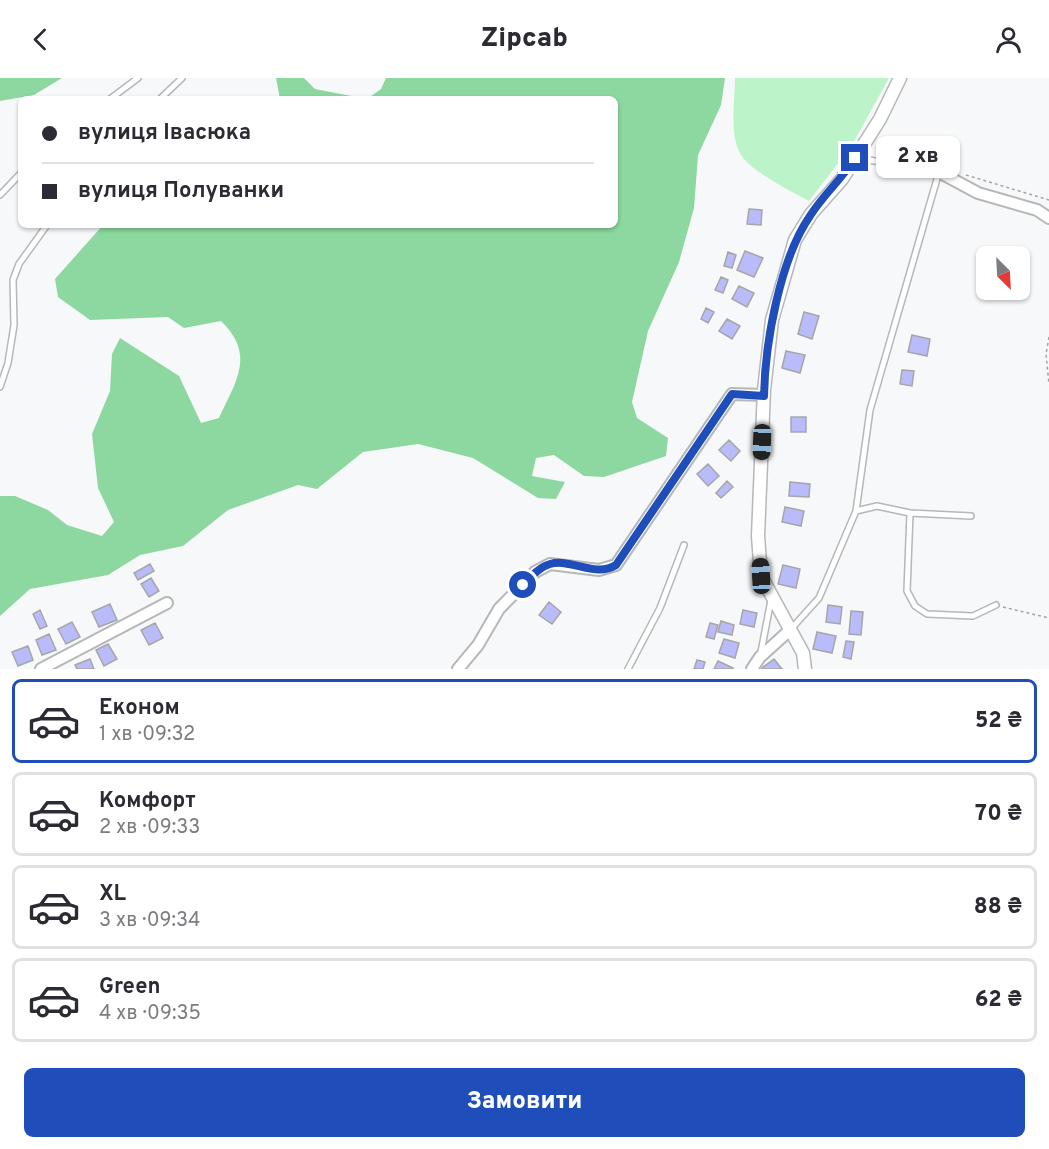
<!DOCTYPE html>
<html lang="uk">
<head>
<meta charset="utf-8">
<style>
	body { margin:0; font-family:Overpass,sans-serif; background:#f7f7f7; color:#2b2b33; height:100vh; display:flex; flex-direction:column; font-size:22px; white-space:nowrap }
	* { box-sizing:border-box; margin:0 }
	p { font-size:20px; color:#7c7c81 }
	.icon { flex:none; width:33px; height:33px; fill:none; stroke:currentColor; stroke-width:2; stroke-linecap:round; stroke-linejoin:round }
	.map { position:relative; height:591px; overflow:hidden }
	.side { display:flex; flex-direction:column; background:#fff; flex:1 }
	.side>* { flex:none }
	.top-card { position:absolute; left:18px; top:18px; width:600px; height:132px; border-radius:9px; box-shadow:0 2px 4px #0004; display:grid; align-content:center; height:132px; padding:0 24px; background:#fff }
	.needle { width:39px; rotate:156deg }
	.buttons { position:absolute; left:976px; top:168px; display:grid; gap:12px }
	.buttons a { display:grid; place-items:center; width:54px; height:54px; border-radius:9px; background:#fff; box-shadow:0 2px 4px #0004; font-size:30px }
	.end { position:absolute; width:27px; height:27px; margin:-14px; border:8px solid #1f4ebb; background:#fff; box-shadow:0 0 0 3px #fff }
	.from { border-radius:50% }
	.bubble { position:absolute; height:42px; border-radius:9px; background:#fff; box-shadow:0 2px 4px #0004; font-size:20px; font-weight:800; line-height:42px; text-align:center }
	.car { position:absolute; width:18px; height:36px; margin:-18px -9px; border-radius:8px; box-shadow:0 0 4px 2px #0007; background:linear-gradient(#222 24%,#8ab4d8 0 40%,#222 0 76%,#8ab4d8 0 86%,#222 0) }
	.top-card b { display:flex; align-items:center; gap:21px; height:57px; font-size:22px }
	.top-card b+b { border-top:2px solid #e1e1e2 }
	.top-card i { width:15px; height:15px; background:#2b2b33 }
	ul { padding:10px 0 0; list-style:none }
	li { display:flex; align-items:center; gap:18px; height:84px; margin:0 12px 9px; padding:0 12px; border:3px solid #e1e1e2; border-radius:9px }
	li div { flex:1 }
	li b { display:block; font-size:22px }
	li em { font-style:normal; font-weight:800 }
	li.on { border-color:#1f4ebb }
	li>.icon { width:54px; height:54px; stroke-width:1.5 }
	.primary-button { display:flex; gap:12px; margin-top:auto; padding:12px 24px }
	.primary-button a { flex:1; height:69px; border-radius:9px; background:#1f4ebb; color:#fff; font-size:24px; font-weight:800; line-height:69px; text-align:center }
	header { display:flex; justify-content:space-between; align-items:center; height:78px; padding:0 24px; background:#fff; font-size:27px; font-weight:800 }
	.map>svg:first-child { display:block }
	.green { fill:#bdf3c9 }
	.forest { fill:#8cd8a0 }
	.building { fill:#b9bbfa; stroke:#a6a6a7; stroke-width:1.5 }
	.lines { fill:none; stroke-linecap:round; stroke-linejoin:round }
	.service-casing { stroke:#b6b7b8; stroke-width:8 }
	.minor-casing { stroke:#b6b7b8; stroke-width:14 }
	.tertiary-casing { stroke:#b6b7b8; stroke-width:15 }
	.path { stroke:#a2a3a4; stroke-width:1.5; stroke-dasharray:3 3; stroke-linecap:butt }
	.service { stroke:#fff; stroke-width:5 }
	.minor { stroke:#fff; stroke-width:10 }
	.tertiary { stroke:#fff; stroke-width:12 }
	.route { stroke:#1f4ebb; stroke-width:8 }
</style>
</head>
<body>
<header><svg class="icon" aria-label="back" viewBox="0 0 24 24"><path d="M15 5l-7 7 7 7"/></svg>Zipcab<svg class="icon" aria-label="person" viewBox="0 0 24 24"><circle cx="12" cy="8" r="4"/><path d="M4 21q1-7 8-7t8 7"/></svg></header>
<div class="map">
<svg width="1049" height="591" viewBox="0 0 1049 591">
	<rect width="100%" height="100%" fill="#f7f8f9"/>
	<path class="green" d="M 735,0 L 889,0 L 852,67 L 809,123 C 792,114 748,92 740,75 C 729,54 735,23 735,0 Z"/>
	<path class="forest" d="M 0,0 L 62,0 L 34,17 L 0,23 Z
		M 276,0 L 304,0 L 315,11 L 367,21 L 381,11 L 386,0 L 725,0 L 721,27 L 698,77 L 694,130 L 679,184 L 648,253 L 632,324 L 637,340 L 668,360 L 666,378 L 604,399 L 584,398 L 554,377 L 536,380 L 532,398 L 565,404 L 556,421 L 538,420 L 473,380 L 418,366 L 363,374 L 317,411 L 298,407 L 228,432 L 183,468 L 140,477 L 108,497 L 30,511 L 0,538 L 0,418 L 15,418 L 48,432 L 67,447 L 102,458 L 114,444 L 98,410 L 92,356 L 110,313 L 112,276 L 120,260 L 179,298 L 201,345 L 219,340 C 236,303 256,277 221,243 L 184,250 L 168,239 L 90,242 L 58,219 L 55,201 L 103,147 L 615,147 L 615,21 L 280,21 Z"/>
	<path class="building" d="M 749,131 L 762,132 L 761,147 L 747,146 Z
		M 745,173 L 763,180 L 754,199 L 737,192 Z
		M 728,174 L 736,177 L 732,190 L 724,188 Z
		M 721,199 L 728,202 L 723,215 L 715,212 Z
		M 739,208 L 754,215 L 747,229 L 732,221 Z
		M 706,230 L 714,234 L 708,245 L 701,241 Z
		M 804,234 L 819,238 L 812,261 L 798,256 Z
		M 727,241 L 740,248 L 732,261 L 719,253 Z
		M 912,257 L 930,261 L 927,278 L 908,274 Z
		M 786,273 L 805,277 L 800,295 L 782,290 Z
		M 902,292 L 914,293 L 912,308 L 900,306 Z
		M 791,339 L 806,339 L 806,354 L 791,354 Z
		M 729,362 L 740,373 L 731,383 L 719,372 Z
		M 708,386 L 719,398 L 708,408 L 697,396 Z
		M 727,403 L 733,409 L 721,420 L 716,415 Z
		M 790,404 L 810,406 L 809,419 L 789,418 Z
		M 785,429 L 804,433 L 801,448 L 782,444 Z
		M 150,486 L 154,493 L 138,502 L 134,495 Z
		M 783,487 L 800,491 L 796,510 L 778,506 Z
		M 151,500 L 159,513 L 149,519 L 141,506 Z
		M 549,524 L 561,534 L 552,546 L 539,537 Z
		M 110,526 L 117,542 L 99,549 L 92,534 Z
		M 828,527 L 842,529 L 840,546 L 826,544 Z
		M 40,532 L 47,548 L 40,551 L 33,536 Z
		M 743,532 L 757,535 L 754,549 L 740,546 Z
		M 851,533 L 863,534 L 861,557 L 849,556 Z
		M 721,543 L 734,547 L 732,557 L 718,554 Z
		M 72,544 L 80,559 L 66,566 L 58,551 Z
		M 155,545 L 163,560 L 149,567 L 141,552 Z
		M 710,545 L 718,547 L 714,561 L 706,559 Z
		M 817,554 L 836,558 L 832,575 L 813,571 Z
		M 49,556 L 56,572 L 42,577 L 36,562 Z
		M 724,561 L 739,565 L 735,580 L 719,575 Z
		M 846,563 L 854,564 L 851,581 L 843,579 Z
		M 108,566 L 117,581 L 104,588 L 96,572 Z
		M 28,568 L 33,582 L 18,588 L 12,574 Z
		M 90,581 L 94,591 L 77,591 L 75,587 Z
		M 774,581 L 782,591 L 763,591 L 762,590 Z
		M 697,582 L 705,584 L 703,591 L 694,591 Z
		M 718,583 L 733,590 L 733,591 L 714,591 Z"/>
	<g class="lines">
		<defs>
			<path id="service" d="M 110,21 L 138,0
				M 160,21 L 182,0
				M 0,117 L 21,95
				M 0,309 L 8,285 L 14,247 L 13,202 L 19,186 L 47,147
				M 856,433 L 877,428 L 910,435 L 907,513 L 915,528 L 927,536 L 973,538 L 996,527
				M 910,435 L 971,438
				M 791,551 L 819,520 L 856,433 L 870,332 L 939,94 L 857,80
				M 761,574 L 771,522
				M 628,591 L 660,530 L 684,467"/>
			<path id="minor" d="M 939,94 L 978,115 L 1037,132 L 1049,140
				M 41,591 L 167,525
				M 458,591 L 478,567 L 499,531 L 535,494 L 550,486 L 599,492 L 616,487 L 732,316 L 764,317
				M 752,591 L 760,579 L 791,551"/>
			<path id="tertiary" d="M 805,591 L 803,575 L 761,498 L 758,458 L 764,312 L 772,242 L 795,162 L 811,136 L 842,101 L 880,41 L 900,0"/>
		</defs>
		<use href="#service" class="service-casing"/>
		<use href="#minor" class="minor-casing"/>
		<use href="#tertiary" class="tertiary-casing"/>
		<path class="path" d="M 966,97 L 1049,122
			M 1049,259 L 1046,276 L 1049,306
			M 1003,529 L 1049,540"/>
		<use href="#service" class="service"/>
		<use href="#minor" class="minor"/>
		<use href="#tertiary" class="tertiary"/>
	</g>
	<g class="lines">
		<path class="route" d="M 523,507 C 531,499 539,489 550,486 C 571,480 595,500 616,487 L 732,316 L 764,318 C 765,265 780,181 810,138 C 823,117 842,101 855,80"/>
	</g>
</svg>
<div class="buttons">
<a><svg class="needle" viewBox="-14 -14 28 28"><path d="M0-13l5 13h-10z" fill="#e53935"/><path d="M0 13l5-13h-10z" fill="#7c7c81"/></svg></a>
</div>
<i class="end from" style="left:523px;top:507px"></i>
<i class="end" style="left:855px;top:80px"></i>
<div class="bubble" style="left:876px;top:58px;width:84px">2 хв</div>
<i class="car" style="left:762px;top:364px;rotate:182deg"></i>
<i class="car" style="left:761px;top:498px;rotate:357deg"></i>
<div class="top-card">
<b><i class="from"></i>вулиця Івасюка</b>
<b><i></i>вулиця Полуванки</b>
</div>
</div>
<section class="side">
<ul>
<li class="on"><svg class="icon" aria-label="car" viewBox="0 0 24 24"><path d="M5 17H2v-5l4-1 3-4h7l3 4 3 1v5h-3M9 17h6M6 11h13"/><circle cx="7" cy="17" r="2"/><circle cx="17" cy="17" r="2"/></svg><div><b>Економ</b><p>1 хв · 09:32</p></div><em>52 ₴</em></li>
<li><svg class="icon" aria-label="car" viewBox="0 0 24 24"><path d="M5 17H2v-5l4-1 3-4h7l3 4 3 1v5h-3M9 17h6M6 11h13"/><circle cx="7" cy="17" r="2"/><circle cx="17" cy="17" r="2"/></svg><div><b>Комфорт</b><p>2 хв · 09:33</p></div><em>70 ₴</em></li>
<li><svg class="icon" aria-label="car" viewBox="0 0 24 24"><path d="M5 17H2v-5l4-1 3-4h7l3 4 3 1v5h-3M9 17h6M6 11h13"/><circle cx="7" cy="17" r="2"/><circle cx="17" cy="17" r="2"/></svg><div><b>XL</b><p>3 хв · 09:34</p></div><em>88 ₴</em></li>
<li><svg class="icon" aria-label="car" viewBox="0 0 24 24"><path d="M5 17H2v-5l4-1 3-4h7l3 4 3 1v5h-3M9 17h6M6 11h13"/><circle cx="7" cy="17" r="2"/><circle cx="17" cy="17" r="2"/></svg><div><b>Green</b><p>4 хв · 09:35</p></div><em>62 ₴</em></li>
</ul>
<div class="primary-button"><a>Замовити</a></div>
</section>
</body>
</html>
